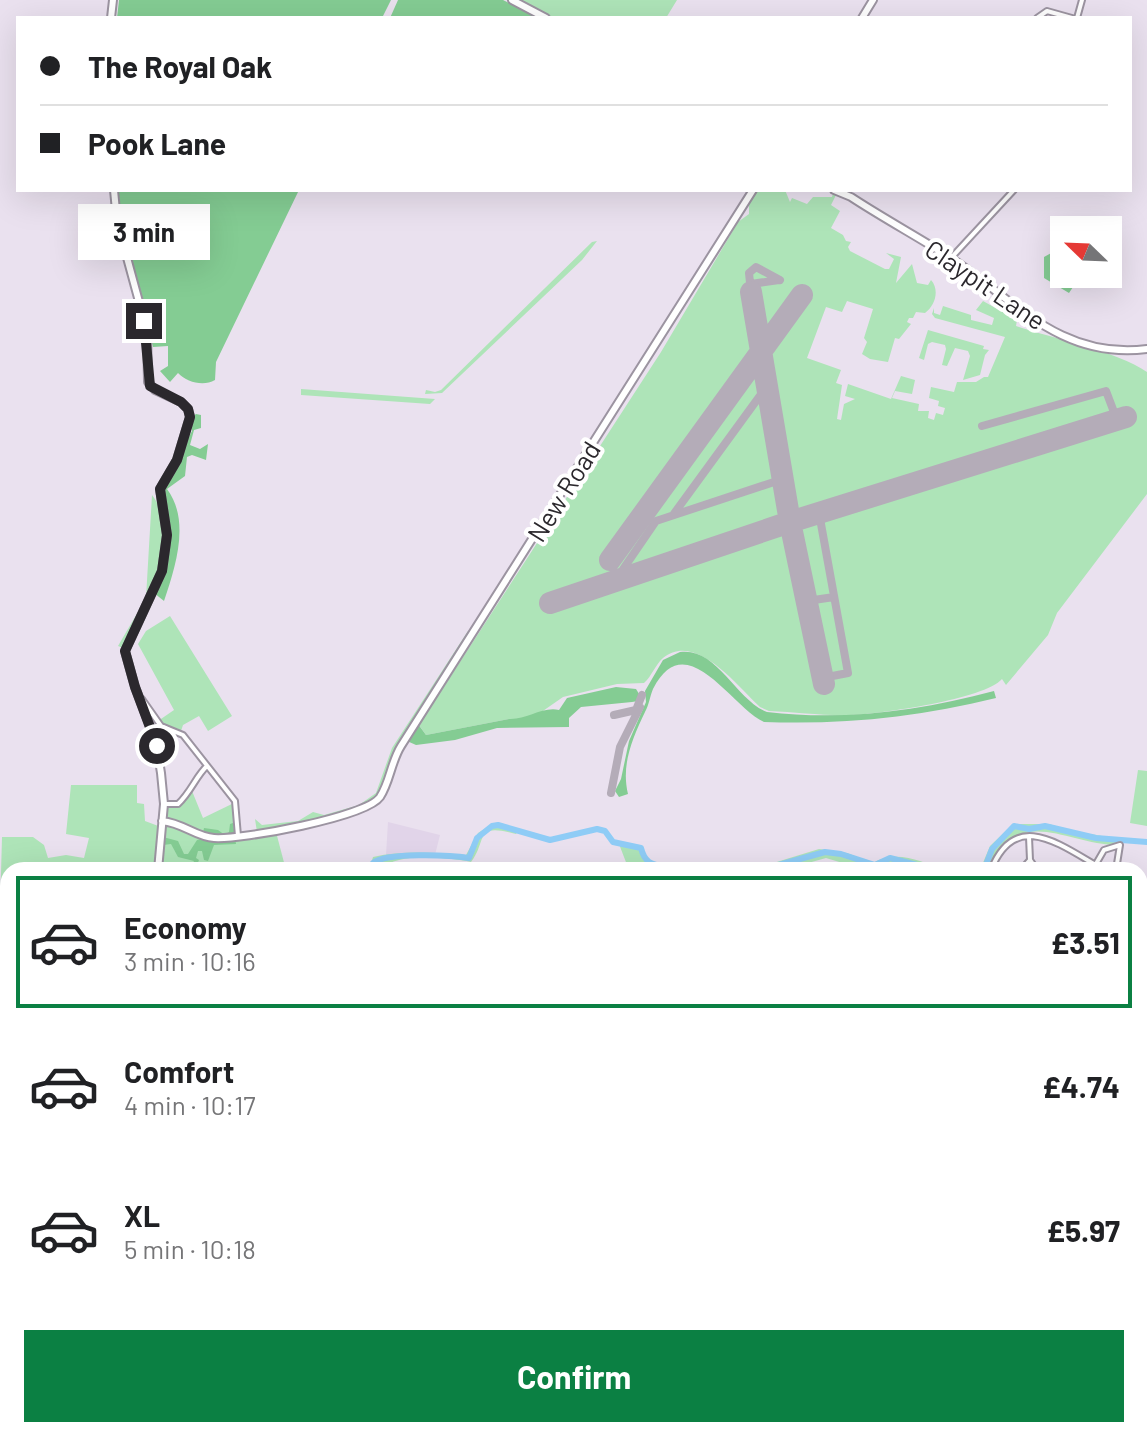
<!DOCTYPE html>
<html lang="en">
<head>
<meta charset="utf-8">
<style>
	body { margin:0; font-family:Barlow,sans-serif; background:#f6f6f6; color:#202124; height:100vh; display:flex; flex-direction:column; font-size:30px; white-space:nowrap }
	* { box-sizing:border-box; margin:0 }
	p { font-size:26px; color:#757577 }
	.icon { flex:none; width:44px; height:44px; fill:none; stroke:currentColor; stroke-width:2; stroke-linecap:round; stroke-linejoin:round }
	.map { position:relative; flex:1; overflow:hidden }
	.sheet { position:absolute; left:0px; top:862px; width:1148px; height:576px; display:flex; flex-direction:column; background:#fff; border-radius:24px 24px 0 0; box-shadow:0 8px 32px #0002 }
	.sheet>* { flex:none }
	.guide { position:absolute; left:16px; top:16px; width:1116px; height:176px; border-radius:0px; box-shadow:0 8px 32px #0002; display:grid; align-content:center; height:176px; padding:0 24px; background:#fff }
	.needle { width:52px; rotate:293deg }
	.tools { position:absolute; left:1050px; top:216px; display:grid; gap:16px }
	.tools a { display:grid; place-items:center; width:72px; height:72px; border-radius:0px; background:#fff; box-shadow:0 8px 32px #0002; font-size:40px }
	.end { position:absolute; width:36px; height:36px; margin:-18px; border:10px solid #2b282d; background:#fff; box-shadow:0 0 0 4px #fff }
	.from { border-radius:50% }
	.bubble { position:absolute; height:56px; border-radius:0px; background:#fff; box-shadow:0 8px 32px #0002; font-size:26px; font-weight:700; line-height:56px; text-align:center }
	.guide b { display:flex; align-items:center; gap:28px; height:76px; font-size:30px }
	.guide b+b { border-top:2px solid #e0e0e0 }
	.guide i { width:20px; height:20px; background:#202124 }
	ul { padding:14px 0 0; list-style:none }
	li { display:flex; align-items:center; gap:24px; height:132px; margin:0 16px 12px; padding:0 8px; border:4px solid transparent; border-radius:0px }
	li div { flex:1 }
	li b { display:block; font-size:30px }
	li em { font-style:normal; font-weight:700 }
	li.active { border-color:#0b8043 }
	li>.icon { width:72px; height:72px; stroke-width:1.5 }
	.cta { display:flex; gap:16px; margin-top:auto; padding:16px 24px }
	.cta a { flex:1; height:92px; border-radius:0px; background:#0b8043; color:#fff; font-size:32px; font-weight:700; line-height:92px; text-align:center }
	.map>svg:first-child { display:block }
	.built { fill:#e1d4e9 }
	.green { fill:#aee4b8 }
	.forest { fill:#84cc93 }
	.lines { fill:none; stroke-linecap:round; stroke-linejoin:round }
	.stream { stroke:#8fccf6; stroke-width:2 }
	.river { stroke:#8fccf6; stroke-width:6 }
	.taxiway { stroke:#b4acb8; stroke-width:8 }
	.runway { stroke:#b4acb8; stroke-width:22 }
	.minor-casing { stroke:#9c94a1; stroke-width:8 }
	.tertiary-casing { stroke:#9c94a1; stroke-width:10 }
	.primary-casing { stroke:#fff; stroke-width:13 }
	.minor { stroke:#fff; stroke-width:4 }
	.tertiary { stroke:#fff; stroke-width:6 }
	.primary { stroke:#9ad9d3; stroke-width:9 }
	.route { stroke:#2b282d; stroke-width:10 }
	.labels { text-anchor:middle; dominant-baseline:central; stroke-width:8; stroke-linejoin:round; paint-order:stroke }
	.street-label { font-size:26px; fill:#2b282d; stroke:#fff }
</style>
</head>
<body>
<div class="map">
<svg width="1147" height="1438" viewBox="0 0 1147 1438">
	<rect width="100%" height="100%" fill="#eae1ef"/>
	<path class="built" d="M 388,822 L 440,835 L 435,855 L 408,853 L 386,855 Z"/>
	<path class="green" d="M 520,0 L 677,0 L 666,18 L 552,18 Z
		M 758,190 L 785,190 L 790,202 L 792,198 L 807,204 L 813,197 L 832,197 L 833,193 L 836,195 L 831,205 L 840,211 L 831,228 L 843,235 L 846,241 L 851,242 L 848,247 L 850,251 L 885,269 L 889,269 L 894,259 L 886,253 L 901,257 L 896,283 L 912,264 L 917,283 L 928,285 L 931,280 C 940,290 935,306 925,313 L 916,312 L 913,318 L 909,318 L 907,322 L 911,324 L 899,339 L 895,338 L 888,362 L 870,359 L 862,354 L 867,342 L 864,338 L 873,309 L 847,301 L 842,312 L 826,307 L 807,358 L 841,370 L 836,383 L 842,385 L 837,419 L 841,420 L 844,404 L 855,399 L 845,396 L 848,384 L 891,399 L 901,376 L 915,380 L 912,394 L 895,391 L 892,398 L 919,404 L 918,411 L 929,411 L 928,418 L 934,420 L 936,413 L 943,415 L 945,408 L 938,406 L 939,401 L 929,398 L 931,387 L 954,392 L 957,382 L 976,382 L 984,377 L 988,377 L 1005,337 L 935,318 L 932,314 L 934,308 L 934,313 L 940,315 L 943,306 L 971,315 L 971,320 L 992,325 L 994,318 L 976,310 L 983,301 L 1017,320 L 1016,326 C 1051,338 1117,351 1147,372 L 1147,494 L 1057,613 L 1048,635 L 1006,685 L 1002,679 C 985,699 880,714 851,715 C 824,716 796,712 769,711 L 760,707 C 737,686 696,631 663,658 C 655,665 652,676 644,683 L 617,684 L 563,697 L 540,713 L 522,720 L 509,719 L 426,735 L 419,725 L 661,352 L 738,222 L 749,214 L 749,202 Z
		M 597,241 L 582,260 L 442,393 L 425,394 L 426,390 L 435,392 L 441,390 L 592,242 Z
		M 928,330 L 984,346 L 983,349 L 989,350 L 985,355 L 980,375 L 963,380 L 970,356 L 968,351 L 955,348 L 947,366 L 942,365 L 946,349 L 945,345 L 932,342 L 928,344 L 924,360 L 919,358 Z
		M 301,389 L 435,399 L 430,404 L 301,395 Z
		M 152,495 C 190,545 141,602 123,648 L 118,646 L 146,598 Z
		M 170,616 L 232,716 L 208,731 L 199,716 L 183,725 L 181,731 L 168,730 L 158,721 L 174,710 L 138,644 L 146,631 Z
		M 468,631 L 471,631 L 391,759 L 379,795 L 371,804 L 319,819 L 257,832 L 255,819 L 262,825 L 298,821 L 313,812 L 324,815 L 359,805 L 376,793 L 392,748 Z
		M 1138,770 L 1147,771 L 1147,826 L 1130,823 Z
		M 71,785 L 137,785 L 137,803 L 144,804 L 145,821 L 161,827 L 156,870 L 8,870 L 8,923 L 0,910 L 2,837 L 33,837 L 44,845 L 48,858 L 66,855 L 84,858 L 89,838 L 66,834 Z
		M 192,791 L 203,818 L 236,802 L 241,836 L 276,832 L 286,870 L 159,870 L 164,805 L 179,804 Z
		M 494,823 L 519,830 L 516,834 C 473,822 488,840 471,862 C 448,858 397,851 381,870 L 369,870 L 373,857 C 404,850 436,853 466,855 L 478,833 Z
		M 1013,824 L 1049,824 L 1072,831 L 1120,839 L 1120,845 C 1068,846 1018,801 990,870 L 980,870 L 990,846 Z
		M 619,844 L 642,847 L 649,861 L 676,870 L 629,870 Z
		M 819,849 L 847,853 L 873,863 C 897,849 921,862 946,870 L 916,870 L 891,864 L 883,869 L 866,870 L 826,858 L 783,870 L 751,870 Z
		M 1140,1128 L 1147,1136 L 1147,1236 L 1140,1241 Z
		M 5,1387 L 8,1430 L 74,1430 L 72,1438 L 0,1438 L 0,1388 Z"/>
	<path class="forest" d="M 119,0 L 391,0 L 382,18 L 117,18 Z
		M 398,0 L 503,0 L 539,18 L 390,18 Z
		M 118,190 L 299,190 L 216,362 L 215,380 C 203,387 187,382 178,373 L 170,382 L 160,371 L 168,366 L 168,346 L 153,347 L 123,227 Z
		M 1053,252 L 1057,257 L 1058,267 L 1075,284 L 1069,293 L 1044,278 L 1044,257 Z
		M 196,414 L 201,415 L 201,428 L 194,430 L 190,445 L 200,449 L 208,444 L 206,460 L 192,455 L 187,457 L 185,476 L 167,489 C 191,521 175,568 164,601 L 154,593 L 167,555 L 162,489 L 192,431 L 192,417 Z
		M 680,652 C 717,647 736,700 767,712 C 844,721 920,711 994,691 L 996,698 C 919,717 844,725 764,722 C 731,707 686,624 653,689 C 650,696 649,705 645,712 C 632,739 621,765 628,794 L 619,797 L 615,791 L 621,779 L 629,741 L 646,702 L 645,691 L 663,660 Z
		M 616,687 L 636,689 L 641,697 L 638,701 L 632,702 L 581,707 L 569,718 L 569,727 L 497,728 L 455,740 L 416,745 L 407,741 L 418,724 L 426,735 L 509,719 C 526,720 543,706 559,710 L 567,698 Z
		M 233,823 L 236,844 L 214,845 L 208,861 L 204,860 L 202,851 L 198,851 L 196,858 L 199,860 L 195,870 L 189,870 L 194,861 L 178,857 L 171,844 L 163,845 L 163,837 L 178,841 L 184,854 L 188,854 L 197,840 L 213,836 L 211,833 L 203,833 L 204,828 L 218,830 L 225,835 L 229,832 L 230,824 Z"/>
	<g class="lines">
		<path class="stream" d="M 0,927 L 8,929"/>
		<path class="river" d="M 372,870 L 373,863 C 386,852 450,855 469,858 L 477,838 L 492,826 L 498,825 L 550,840 L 597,829 L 605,831 L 613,842 L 641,848 C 646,868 657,863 674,870
			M 761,870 L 825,852 L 841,854 L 875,865 L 890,858 L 936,870
			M 984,870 L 992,849 L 1014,826 L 1029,829 L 1045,826 L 1096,838 L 1147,842
			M 0,1008 L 8,1006"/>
		<path class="taxiway" d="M 751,284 L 779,280
			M 751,292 L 749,273 L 756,267 L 780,280
			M 982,426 L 1106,391 L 1117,420
			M 819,513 L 848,673 L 822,678
			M 673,515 L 767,386
			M 615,581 L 656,521 L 783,479
			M 807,601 L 834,597
			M 614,715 L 636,710 L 642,695
			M 611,793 L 620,747 L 640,707"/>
		<path class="runway" d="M 751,292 L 790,522 L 824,684
			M 610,560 L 802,295
			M 550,603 L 790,522 L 1126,417"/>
		<defs>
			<path id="minor" d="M 1037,18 L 1047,11 L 1072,18
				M 1077,18 L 1082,0
				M 951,258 L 1014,190
				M 142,699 L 161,726 L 183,735 L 235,801 L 238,836
				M 156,742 L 168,731
				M 164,804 L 178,804 C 191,792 196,776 207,766
				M 1029,837 L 1030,860 L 1037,870
				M 1093,869 L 1104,850 L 1120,845 L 1116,870
				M 991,870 C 1014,812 1055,841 1094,864
				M 1021,870 L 1030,860
				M 1140,954 L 1147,953
				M 1140,1017 L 1143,1018 L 1147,1004
				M 1143,1018 L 1141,1027 L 1147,1028
				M 1140,1050 L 1147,1051
				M 1140,1095 L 1142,1098 L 1140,1104
				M 1140,1126 L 1147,1134
				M 1141,1261 L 1147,1249
				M 1140,1391 L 1142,1384
				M 1140,1407 L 1147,1407
				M 1022,1430 L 1028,1438
				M 1122,1430 L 1122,1438
				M 894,1431 L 901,1438
				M 793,1438 L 796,1430
				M 830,1438 L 833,1434
				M 858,1438 L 861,1430
				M 923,1438 L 926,1430
				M 996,1438 L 1001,1430
				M 1079,1438 L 1083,1430"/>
			<path id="tertiary" d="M 512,0 L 546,18
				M 111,18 L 113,0
				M 862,18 L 873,0
				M 114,190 L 117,221 L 147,331 L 148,382 L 155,390 L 181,402 L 188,409 L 190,417 L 177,460 L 160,489 L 167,535 L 162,571 L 125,651 L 135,687 L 156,742 L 161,773 L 164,804 L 158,870
				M 834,190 L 851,197 C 883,218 918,237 951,258 C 1014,300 1061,360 1147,349
				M 162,821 C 183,823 196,837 214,838 C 241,840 366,817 380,797 C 390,782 391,762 401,746 L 753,190
				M 1143,1263 L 1147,1275
				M 1140,1335 L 1147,1307
				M 328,1430 L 330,1438"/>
			<path id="primary" d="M 0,1047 L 8,1043
				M 1140,1362 L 1147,1364"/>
		</defs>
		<use href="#minor" class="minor-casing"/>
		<use href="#tertiary" class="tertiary-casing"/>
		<use href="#primary" class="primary-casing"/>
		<use href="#minor" class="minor"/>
		<use href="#tertiary" class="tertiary"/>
		<use href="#primary" class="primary"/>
	</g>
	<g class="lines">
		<path class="route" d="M 144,321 L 150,386 L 181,402 L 188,409 L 190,417 L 177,460 L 160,489 L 167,535 L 162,571 L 125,651 L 135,687 L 157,746"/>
	</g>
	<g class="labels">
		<g class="street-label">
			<text transform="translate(986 284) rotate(34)">Claypit Lane</text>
			<text transform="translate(563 491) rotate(-58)">New Road</text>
		</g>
	</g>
</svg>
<div class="tools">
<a><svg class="needle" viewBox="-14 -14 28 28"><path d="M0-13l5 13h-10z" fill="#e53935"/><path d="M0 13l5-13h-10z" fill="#757577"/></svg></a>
</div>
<i class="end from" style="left:157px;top:746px"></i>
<i class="end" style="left:144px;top:321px"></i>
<div class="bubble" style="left:78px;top:204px;width:132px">3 min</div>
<div class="guide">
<b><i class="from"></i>The Royal Oak</b>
<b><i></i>Pook Lane</b>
</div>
<section class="sheet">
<ul>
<li class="active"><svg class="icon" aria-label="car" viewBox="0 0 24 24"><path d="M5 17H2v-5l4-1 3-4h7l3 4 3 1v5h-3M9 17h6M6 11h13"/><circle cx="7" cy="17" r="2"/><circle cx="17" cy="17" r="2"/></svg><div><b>Economy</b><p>3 min · 10:16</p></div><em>£3.51</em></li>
<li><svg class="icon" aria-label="car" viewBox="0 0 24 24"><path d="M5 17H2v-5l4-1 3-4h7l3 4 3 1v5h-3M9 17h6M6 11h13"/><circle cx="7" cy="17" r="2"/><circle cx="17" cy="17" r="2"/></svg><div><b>Comfort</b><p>4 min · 10:17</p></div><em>£4.74</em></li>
<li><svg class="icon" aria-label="car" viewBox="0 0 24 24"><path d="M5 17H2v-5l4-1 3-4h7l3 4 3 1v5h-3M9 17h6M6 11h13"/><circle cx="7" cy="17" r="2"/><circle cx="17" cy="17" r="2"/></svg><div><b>XL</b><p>5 min · 10:18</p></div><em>£5.97</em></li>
</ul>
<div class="cta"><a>Confirm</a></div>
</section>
</div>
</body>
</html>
